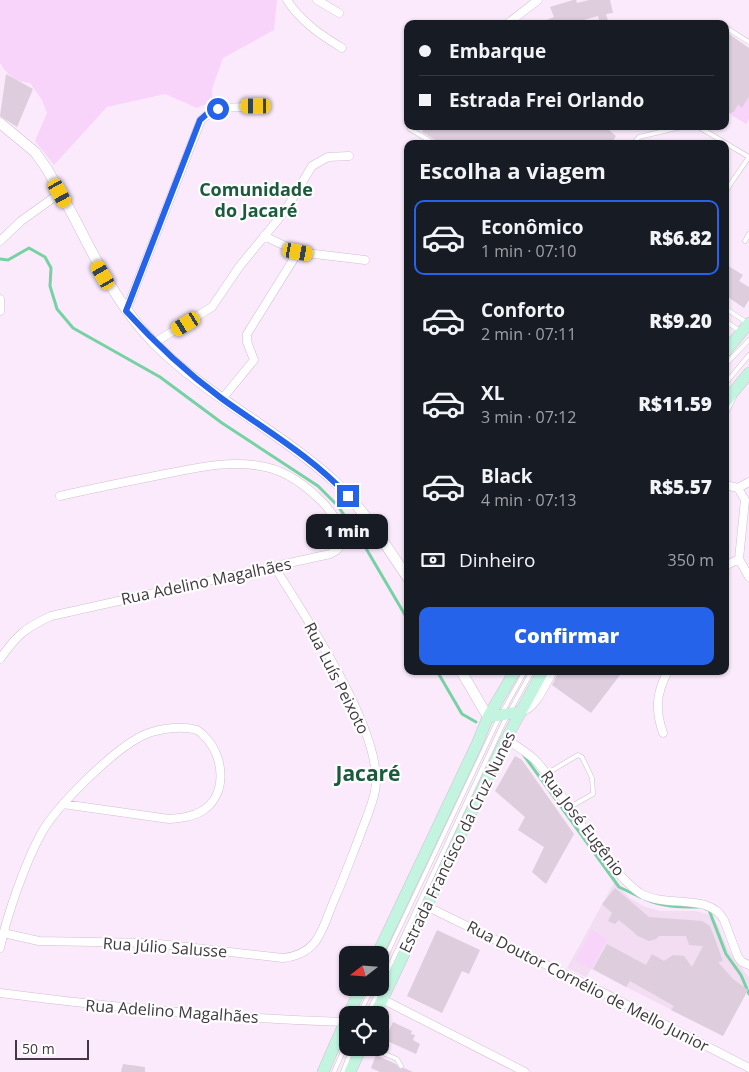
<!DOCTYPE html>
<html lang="pt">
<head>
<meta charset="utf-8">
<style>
	body { margin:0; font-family:"Open Sans",sans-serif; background:#20242c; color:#f1f3f6; height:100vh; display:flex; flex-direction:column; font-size:19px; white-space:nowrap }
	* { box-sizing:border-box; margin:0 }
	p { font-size:16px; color:#9ea1a6 }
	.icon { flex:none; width:28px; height:28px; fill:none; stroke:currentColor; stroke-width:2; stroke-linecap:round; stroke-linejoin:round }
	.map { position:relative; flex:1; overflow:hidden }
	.drawer { position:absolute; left:404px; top:140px; width:325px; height:535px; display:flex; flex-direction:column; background:#171b24; border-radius:10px; box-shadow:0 1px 4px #0004 }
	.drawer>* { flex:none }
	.hud { position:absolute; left:404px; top:20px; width:325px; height:110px; border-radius:10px; box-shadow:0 1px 4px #0004; display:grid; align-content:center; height:110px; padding:0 15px; background:#171b24 }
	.needle { width:32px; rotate:253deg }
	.tools { position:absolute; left:339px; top:946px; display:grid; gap:10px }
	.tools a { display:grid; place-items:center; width:50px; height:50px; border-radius:10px; background:#171b24; box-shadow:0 1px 4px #0004; font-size:25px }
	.scale { position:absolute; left:15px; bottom:12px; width:74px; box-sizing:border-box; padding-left:5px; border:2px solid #413a41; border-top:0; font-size:14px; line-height:18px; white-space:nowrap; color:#413a41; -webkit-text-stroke:4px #fdfdfd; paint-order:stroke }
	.end { position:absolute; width:22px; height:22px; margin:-11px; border:6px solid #2563eb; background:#fff; box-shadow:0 0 0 2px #fff }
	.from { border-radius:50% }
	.bubble { position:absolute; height:35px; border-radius:10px; background:#171b24; box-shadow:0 1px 4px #0004; font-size:16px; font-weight:800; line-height:35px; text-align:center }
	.car { position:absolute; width:15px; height:30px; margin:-15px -8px; border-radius:6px; box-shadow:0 0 4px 1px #0007; background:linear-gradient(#f5c518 24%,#345 0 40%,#f5c518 0 76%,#345 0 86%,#f5c518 0) }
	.hud b { display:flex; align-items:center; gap:18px; height:48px; font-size:19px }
	.hud b+b { border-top:1px solid #363941 }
	.hud i { width:12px; height:12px; background:#f1f3f6 }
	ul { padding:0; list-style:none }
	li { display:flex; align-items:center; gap:15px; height:75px; margin:0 10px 8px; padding:0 5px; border:2px solid transparent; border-radius:10px }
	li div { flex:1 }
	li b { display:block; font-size:19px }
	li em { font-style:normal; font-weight:800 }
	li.active { border-color:#2563eb }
	li>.icon { width:45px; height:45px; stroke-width:1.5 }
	h2 { padding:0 15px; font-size:22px; line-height:60px }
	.pay { display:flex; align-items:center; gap:12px; height:55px; padding:0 15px; font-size:19px }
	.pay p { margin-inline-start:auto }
	.primary-button { display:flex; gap:10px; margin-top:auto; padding:10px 15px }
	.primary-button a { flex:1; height:58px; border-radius:10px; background:#2563eb; color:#fff; font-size:20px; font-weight:800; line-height:58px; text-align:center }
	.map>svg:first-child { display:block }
	.built { fill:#f2ddf3 }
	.green { fill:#f9d4fa }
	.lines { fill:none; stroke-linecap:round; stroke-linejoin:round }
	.stream { stroke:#77d2a3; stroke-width:3 }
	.building { fill:#ddcddd }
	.service-casing { stroke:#d0c0d0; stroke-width:5 }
	.minor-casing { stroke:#d0c0d0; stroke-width:9 }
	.tertiary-casing { stroke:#d0c0d0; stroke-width:11 }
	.secondary-casing { stroke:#d0c0d0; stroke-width:12 }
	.service { stroke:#fff; stroke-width:4 }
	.minor { stroke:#fff; stroke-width:8 }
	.tertiary { stroke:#fff; stroke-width:10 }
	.secondary { stroke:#c2f4e0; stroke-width:11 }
	.route { stroke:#2563eb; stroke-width:6 }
	.labels { text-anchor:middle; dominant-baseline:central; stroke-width:4.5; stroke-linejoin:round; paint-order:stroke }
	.street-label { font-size:16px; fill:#413a41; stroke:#fdfdfd }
	.neighbourhood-label { font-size:18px; font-weight:bold; fill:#1c5a3d; stroke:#fdfdfd }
	.district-label { font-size:21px; font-weight:bold; fill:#1c5a3d; stroke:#fdfdfd }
</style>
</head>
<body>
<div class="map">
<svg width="749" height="1072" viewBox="0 0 749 1072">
	<rect width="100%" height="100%" fill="#faeafb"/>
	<path class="built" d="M 614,883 L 631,899 L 645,907 L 661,911 L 695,911 L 708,914 L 717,924 L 728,950 L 749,978 L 749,987 L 723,1036 L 591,969 L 586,977 L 567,968 Z"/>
	<path class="green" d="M 0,0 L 277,0 L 274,30 L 223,58 L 212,89 L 213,101 L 197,108 L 165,94 L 107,107 L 54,165 L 35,141 L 47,113 L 42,100 L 30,83 C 16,82 7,75 0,63 Z
		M 749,97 L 749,119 L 746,124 L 728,113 L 734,112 L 738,105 L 742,108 Z
		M 592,930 L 607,939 L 590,969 L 575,960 Z"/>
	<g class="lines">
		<path class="stream" d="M 0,259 L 8,260 L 29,248 L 45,257 L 51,268 L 50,286 L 57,309 L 73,328 L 160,377 L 222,423 L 318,486 L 338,506 L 364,545 L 408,620
			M 437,671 L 462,714 L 476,722
			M 523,754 L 619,887 L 640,897
			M 645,899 C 661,907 680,907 698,907
			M 706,909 L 709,910 L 726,954 L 741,975 L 749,994"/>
	</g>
	<path class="building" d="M 573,0 L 576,0 L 577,3 L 589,0 L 610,0 L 613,13 L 606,14 L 609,24 L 600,24 L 598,16 L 569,24 L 537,24 L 554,17 L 550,7 Z
		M 725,31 L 749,48 L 749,97 L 742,108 L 738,105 L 734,112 L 725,114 Z
		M 6,74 L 33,89 L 17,127 L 0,116 Z
		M 425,126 L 611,126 L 609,130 L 616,136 L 611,144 L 442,144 L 422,132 Z
		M 725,264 L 743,275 L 739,281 L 749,287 L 749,300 L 744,308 L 725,295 Z
		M 559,671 L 623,671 L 591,713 L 552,685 Z
		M 515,756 L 522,760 L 574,834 L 546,884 L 532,872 L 544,847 L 518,830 L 525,817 L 495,791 Z
		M 615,888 L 649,917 L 702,921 L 710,926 L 723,961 L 718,962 L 733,979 L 748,990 L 723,1036 L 671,1010 L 674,1006 L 630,981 L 626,987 L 593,969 L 607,944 L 646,965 L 652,954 L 664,961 L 673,955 L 684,956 L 692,967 L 703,946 L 689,945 L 686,936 L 659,936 L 656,939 L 649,941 L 638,936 L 619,920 L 615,924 L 608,921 L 612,913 L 602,904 Z
		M 437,930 L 480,950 L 469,974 L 462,971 L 442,1013 L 407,996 Z
		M 393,1022 L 412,1031 L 411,1034 L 415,1035 L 413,1040 L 420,1044 L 416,1054 L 385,1040 Z
		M 376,1055 L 396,1064 L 400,1069 L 404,1068 L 413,1072 L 380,1072 L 371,1068 Z
		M 123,1064 L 145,1067 L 145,1072 L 121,1072 Z"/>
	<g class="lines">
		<defs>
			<path id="service" d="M 725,27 L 749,42
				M 411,126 L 410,129 L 435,144
				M 697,126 L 749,157
				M 633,144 L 639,137 L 685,126
				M 725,192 L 749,157
				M 745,241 L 749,234
				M 725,308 L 746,322
				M 725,321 L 740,331
				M 725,365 L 749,340
				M 725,384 L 749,355
				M 546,774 L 578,755 L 582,757 L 592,778 L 593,794 L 570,807
				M 380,969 L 497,722 L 525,671
				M 380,987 L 504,722 L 532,671
				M 359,1015 L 372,988
				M 367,1015 L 380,988
				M 371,1048 L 397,1059 L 401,1066
				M 334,1072 L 348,1040
				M 343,1072 L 352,1048"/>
			<path id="minor" d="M 287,0 C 300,21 321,35 342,48
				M 317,0 L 339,13
				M 507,24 L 538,0
				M 264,236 L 298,252 L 365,260
				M 0,241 L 21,221 L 60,193
				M 0,299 L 0,311
				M 126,311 L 201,120 C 217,105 235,107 256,107
				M 154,343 L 212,307 L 239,267 L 285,211 L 312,166 L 328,157 L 349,156
				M 222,399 L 254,360 L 247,342 L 247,334 L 298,252
				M 725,411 L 732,397
				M 725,485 L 738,488 L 749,482
				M 739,559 L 749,577
				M 725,566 L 739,559 L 745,500 L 738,488
				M 0,659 C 17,635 25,628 51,616 L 330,554 L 337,550 L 341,545 C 343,526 330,508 316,496 C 300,481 281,469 260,466 C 228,460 196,468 165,474 C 130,481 95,488 60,496
				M 521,712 C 536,709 546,683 553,671
				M 663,733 C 655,710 656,693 668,671
				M 506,739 C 515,745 525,751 534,759 C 544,768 551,781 559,792 C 579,821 612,874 640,893 C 666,909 709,892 724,920 L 738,957 L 742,962 L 749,965
				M 426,906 L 604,993 L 749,1068
				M 3,933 L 39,941 L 151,943 L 283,958 C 320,954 322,928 335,898 C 344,878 351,858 359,838 C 364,823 372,807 375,791 C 386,735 304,615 274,566
				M 0,948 C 7,915 25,863 41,834 C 56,806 111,753 138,738 C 153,729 180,725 197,730 C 201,732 203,735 206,738 C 224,757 228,795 202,811 C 192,817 180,818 169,819 L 63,804
				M 0,993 C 114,1008 229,1018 344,1022
				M 382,999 L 525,1072"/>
			<path id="tertiary" d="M 0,123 L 35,152 L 47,169 C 58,189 70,209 80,229 C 101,270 121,309 154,343 C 208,397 278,430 334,481 C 364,509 385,545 408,578
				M 461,671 L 488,717"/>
			<path id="secondary" d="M 725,352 L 749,323
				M 725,402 L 749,373
				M 488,717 L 519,712
				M 377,955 L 477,744 L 488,717 L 515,671
				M 348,1015 L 361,988
				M 375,1015 L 506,739 L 543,671
				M 323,1072 L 348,1015
				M 350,1072 L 361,1048"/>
		</defs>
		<use href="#service" class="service-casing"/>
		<use href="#minor" class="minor-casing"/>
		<use href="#tertiary" class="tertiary-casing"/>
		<use href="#secondary" class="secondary-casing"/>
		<use href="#service" class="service"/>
		<use href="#minor" class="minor"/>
		<use href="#tertiary" class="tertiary"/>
		<use href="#secondary" class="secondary"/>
	</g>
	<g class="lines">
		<path class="route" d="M 218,109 L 208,113 L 200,120 L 126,311 C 155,343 186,372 221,398 C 265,430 311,456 348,496"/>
	</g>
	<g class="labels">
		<g class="street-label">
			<text transform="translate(206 581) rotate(-12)">Rua Adelino Magalhães</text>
			<text transform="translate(337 678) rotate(63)">Rua Luís Peixoto</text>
			<text transform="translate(583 823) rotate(53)">Rua José Eugênio</text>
			<text transform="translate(457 842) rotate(-64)">Estrada Francisco da Cruz Nunes</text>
			<text transform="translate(165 947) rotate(4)">Rua Júlio Salusse</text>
			<text transform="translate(588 986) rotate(27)">Rua Doutor Cornélio de Mello Junior</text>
			<text transform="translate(172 1011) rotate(4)">Rua Adelino Magalhães</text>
		</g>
		<g class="neighbourhood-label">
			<text x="256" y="189">Comunidade<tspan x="256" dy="21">do Jacaré</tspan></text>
		</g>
		<g class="district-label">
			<text x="368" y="773">Jacaré</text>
		</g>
	</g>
</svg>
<div class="tools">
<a><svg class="needle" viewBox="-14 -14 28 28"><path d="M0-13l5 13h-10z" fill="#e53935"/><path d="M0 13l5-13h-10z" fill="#9ea1a6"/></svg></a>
<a><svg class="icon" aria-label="locate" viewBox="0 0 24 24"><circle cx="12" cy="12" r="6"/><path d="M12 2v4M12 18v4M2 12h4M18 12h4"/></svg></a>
</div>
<div class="scale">50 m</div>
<i class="end from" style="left:218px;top:109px"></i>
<i class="end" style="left:348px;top:496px"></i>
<div class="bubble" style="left:306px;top:514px;width:82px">1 min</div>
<i class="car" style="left:256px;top:106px;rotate:270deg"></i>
<i class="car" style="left:60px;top:193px;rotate:151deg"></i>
<i class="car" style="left:298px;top:252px;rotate:100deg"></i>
<i class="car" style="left:103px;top:275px;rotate:330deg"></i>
<i class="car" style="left:186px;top:324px;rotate:239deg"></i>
<div class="hud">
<b><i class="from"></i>Embarque</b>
<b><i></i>Estrada Frei Orlando</b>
</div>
<section class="drawer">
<h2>Escolha a viagem</h2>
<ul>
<li class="active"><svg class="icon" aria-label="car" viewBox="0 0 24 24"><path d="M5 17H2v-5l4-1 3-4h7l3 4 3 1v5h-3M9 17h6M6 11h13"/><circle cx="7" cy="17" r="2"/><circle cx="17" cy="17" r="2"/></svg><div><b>Econômico</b><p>1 min · 07:10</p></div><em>R$6.82</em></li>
<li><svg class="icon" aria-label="car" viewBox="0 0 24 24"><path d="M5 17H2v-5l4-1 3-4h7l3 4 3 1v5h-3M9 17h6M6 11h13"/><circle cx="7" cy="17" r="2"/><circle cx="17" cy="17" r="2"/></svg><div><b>Conforto</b><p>2 min · 07:11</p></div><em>R$9.20</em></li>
<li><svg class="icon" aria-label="car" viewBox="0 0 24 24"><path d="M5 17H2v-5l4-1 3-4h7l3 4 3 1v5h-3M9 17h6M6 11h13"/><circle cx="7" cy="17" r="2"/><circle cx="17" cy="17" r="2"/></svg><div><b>XL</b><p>3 min · 07:12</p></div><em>R$11.59</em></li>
<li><svg class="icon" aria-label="car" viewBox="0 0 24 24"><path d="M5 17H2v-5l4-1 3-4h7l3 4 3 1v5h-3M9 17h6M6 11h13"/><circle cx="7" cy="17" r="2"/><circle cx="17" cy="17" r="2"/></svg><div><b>Black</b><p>4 min · 07:13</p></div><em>R$5.57</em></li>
</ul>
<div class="pay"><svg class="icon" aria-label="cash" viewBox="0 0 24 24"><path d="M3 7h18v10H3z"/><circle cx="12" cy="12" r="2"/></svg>Dinheiro<p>350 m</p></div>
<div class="primary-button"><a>Confirmar</a></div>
</section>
</div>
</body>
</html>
